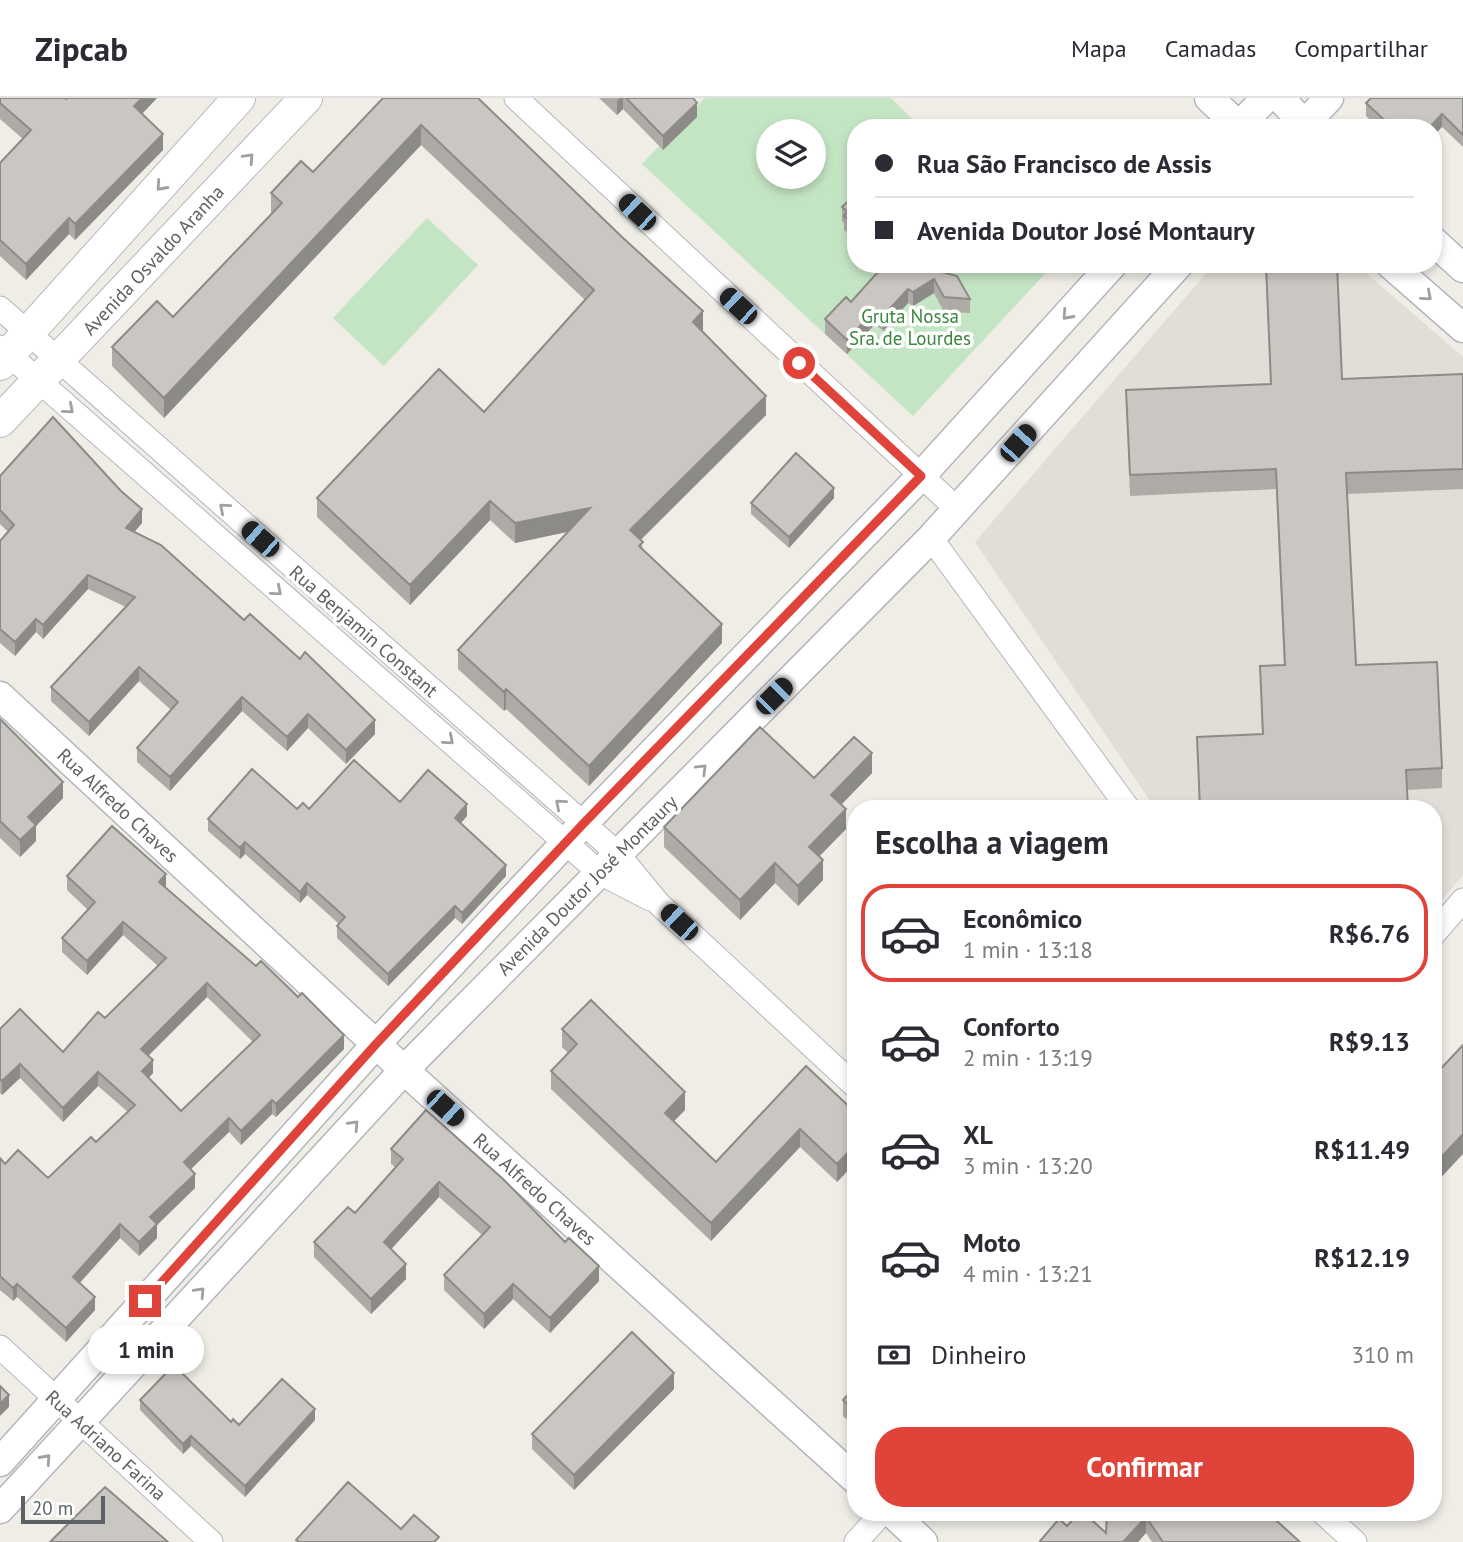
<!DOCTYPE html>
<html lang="pt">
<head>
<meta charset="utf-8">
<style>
	body { margin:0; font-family:"PT Sans",sans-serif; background:#f2f2f3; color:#2b2b33; height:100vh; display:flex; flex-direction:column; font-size:26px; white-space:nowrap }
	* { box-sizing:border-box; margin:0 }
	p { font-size:23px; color:#7c7c81 }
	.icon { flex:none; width:38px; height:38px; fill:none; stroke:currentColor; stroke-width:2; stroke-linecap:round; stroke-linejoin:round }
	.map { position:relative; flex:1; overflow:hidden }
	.side { position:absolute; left:847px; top:702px; width:595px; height:721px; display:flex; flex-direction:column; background:#fff; border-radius:28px; box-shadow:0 4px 10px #0003 }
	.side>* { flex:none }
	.hud { position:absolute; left:847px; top:21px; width:595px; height:154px; border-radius:28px; box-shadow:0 4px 10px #0003; display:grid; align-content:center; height:154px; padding:0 28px; background:#fff }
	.buttons { position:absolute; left:756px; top:21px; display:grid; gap:14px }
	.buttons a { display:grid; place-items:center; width:70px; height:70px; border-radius:50%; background:#fff; box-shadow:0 4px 10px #0003; font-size:35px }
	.scale { position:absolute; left:21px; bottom:18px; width:84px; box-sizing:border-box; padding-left:7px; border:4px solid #5d6165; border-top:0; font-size:19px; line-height:24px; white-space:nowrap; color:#5d6165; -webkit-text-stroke:5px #fff; paint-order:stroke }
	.end { position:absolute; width:32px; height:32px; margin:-16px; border:9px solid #e0433a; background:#fff; box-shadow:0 0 0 4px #fff }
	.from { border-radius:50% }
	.bubble { position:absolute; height:49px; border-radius:24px; background:#fff; box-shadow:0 4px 10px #0003; font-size:23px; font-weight:700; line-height:49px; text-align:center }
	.car { position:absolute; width:21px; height:42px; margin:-21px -10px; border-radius:9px; box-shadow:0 0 5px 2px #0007; background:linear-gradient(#222 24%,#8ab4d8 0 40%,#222 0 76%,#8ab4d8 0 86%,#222 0) }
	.hud b { display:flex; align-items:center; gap:24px; height:66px; font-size:26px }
	.hud b+b { border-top:2px solid #e1e1e2 }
	.hud i { width:18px; height:18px; background:#2b2b33 }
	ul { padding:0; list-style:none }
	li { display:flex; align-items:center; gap:21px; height:98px; margin:0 14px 10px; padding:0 14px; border:4px solid transparent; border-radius:28px }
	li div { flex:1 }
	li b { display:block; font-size:26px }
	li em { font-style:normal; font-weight:700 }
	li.active { border-color:#e0433a }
	li>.icon { width:63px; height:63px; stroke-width:1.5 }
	h2 { padding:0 28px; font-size:32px; line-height:84px }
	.pay { display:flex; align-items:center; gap:18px; height:77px; padding:0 28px; font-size:26px }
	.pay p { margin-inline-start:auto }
	.cta { display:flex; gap:14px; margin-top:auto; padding:14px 28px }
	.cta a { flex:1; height:80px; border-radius:28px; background:#e0433a; color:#fff; font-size:28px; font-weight:700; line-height:80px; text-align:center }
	header { display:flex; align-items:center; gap:42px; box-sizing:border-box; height:98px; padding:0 35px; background:#fff; border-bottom:2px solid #e1e1e2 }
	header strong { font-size:33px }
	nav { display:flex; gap:38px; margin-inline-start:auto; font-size:24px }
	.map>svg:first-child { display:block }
	.education { fill:#e2ded7 }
	.green { fill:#c4e5c4; fill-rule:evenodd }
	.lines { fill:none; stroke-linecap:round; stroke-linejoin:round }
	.minor-casing { stroke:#b3b6ba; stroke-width:25 }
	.tertiary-casing { stroke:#b3b6ba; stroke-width:31 }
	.secondary-casing { stroke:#b4b8bc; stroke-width:34 }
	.minor { stroke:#fff; stroke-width:23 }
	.tertiary { stroke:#fff; stroke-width:28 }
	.secondary { stroke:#fff; stroke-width:32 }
	.wall { fill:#aeaba7; fill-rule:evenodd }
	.shaded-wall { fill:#8d8b88 }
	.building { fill:#cac7c2; stroke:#8d8b88; stroke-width:2; fill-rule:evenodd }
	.oneway { stroke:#9ea0a3 }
	.route { stroke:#e0433a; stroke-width:9 }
	.labels { text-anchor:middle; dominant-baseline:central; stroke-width:7; stroke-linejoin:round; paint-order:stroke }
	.street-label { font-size:19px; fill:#5d6165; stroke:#fff }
	.park-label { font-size:19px; fill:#3b863d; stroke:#fff }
</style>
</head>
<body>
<header>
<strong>Zipcab</strong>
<nav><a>Mapa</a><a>Camadas</a><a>Compartilhar</a></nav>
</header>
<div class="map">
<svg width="1463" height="1444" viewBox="0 0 1463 1444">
	<rect width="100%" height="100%" fill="#efede6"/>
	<path class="education" d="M 1214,166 L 1356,166 L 1463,259 L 1463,777 L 1433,813 L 1433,710 L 1155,710 L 975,444 Z"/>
	<path class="green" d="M 705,0 L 891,0 L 921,30 L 856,30 L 856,166 L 1054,166 L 913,318 L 642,66 ZM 768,33 L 814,33 L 814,79 L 768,79 Z
		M 427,120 L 478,167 L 384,268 L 333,220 Z"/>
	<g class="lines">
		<defs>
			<path id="minor" d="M 516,0 L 958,412
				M 0,210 L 617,755 L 659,806 L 856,989
				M 0,249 L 600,775 L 650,801
				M 931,440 L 1128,710
				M 1433,837 L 1463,802
				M 0,1249 L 211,1444
				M 1322,1414 L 1355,1444
				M 856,1444 L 883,1414"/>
			<path id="tertiary" d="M 1209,0 L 1241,30
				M 1280,0 L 1308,30
				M 1237,30 L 1266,0
				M 1301,30 L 1329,0
				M 1433,143 L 1463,170
				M 1390,166 L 1463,230
				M 0,598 L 404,972 L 856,1382
				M 0,1364 L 377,945 L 583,726 L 921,378 L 1113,166
				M 0,1411 L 404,972 L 931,440 L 1179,166
				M 891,1414 L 923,1444"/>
			<path id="secondary" d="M 0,266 L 239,0
				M 0,323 L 306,0"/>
		</defs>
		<use href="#minor" class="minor-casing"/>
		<use href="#tertiary" class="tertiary-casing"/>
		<use href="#secondary" class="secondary-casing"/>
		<use href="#minor" class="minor"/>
		<use href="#tertiary" class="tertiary"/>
		<use href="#secondary" class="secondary"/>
	</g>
	<path class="wall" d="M 0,0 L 66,1 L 68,0 L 157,0 L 142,16 L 163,52 L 75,142 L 69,136 L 26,182 L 0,158 L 0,65 L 23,41 L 0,21 Z
		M 383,0 L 703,232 L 702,234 L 766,317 L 641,442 L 643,452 L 722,545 L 589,688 L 506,611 L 504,613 L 458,571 L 458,552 L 567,434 L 515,445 L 490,422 L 410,507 L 317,419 L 317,400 L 484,314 L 585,202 L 421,47 L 164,320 L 112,268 L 112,249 L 173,219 L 272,115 L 271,114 L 271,95 L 313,74 Z
		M 599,0 L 693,0 L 697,19 L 663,52 L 623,11 L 617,17 Z
		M 1463,0 L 1463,49 L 1442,29 L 1433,30 L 1379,30 L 1366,18 L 1366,5 Z
		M 856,96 L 856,142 L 844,132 L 844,125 L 842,123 L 842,109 Z
		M 883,166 L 951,166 L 947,175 L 970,201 L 970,215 L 944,214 L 934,195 L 913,208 L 908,205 L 883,233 L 875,226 L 847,256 L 825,236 L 825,221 L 851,204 L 884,167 Z
		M 1265,166 L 1337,166 L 1342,281 L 1463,276 L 1463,391 L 1347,396 L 1356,567 L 1442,670 L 1442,690 L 1407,692 L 1408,710 L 1199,710 L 1197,639 L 1262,636 L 1260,568 L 1284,567 L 1276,391 L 1130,398 L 1126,292 L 1271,286 Z
		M 0,378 L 142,425 L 134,434 L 244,522 L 375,636 L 346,666 L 308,630 L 287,653 L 242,613 L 170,693 L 137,664 L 137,650 L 171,612 L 139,583 L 89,638 L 51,603 L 51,589 L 126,509 L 88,491 L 43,541 L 36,534 L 15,558 L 0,545 L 0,443 L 8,434 L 0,426 Z
		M 834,400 L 789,450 L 751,416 L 751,405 Z
		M 0,621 L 63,700 L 36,728 L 36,743 L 20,759 L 0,740 Z
		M 872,675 L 841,707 L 846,731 L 819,758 L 823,782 L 798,808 L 775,785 L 740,822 L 664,749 L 664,729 L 814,680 Z
		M 400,704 L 467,718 L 460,725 L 506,778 L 462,826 L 455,820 L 388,888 L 337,840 L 337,828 L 339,826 L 307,797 L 300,805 L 245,756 L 240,761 L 208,733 L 208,721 L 297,711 Z
		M 67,778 L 166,790 L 344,951 L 276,1019 L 272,1016 L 241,1047 L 229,1034 L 190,1071 L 195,1090 L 157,1127 L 157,1140 L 139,1158 L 120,1140 L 80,1185 L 95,1212 L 66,1244 L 17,1199 L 13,1203 L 0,1192 L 0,1060 L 5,1066 L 48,1080 L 96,1044 L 128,1014 L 98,988 L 63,1024 L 20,980 L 2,997 L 0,995 L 0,931 L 63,954 L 105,920 L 158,868 L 123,837 L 87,877 L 62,854 L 62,840 L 88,812 L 67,792 ZM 207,899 L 253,944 L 181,1013 L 149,980 L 153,975 L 148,958 Z
		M 562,931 L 685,1012 L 674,1023 L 716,1064 L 806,968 L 856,1015 L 856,1064 L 837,1084 L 800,1049 L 711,1143 L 551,991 L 551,973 L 568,955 L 562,949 Z
		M 391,1051 L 599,1183 L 550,1235 L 513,1201 L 484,1231 L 444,1192 L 444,1177 L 482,1137 L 439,1099 L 391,1151 L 406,1181 L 371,1216 L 314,1159 L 314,1144 L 355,1115 L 396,1070 L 391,1066 Z
		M 856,1288 L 856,1330 L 843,1318 L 843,1302 Z
		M 674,1291 L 574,1392 L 532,1351 L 532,1336 Z
		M 140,1302 L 231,1324 L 239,1327 L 315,1322 L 245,1399 L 191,1348 L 183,1356 L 140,1312 Z
		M 1107,1414 L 1300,1444 L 1152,1444 L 1146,1435 L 1138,1444 L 1040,1444 L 1040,1443 L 1067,1428 L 1106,1435 Z"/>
	<path class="shaded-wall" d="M 142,0 L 157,0 L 134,24 L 134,8 Z
		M 620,0 L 623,0 L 623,11 L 617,17 L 617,3 Z
		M 697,5 L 697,19 L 663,52 L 663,38 Z
		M 1442,16 L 1442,29 L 1433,38 L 1433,30 L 1429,30 Z
		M 421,27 L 421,47 L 164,320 L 164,300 Z
		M 163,36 L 163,52 L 75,142 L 75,126 Z
		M 69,120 L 69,136 L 26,182 L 26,166 Z
		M 945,166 L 951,166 L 942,188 L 942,174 Z
		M 934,181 L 934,195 L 913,208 L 913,194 Z
		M 908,191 L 908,205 L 883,233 L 883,218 Z
		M 875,212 L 875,226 L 847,256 L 847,242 Z
		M 703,213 L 703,232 L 693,244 L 693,224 Z
		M 766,298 L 766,317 L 630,452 L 630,432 Z
		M 834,390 L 834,400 L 789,450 L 789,439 Z
		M 490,403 L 490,422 L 410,507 L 410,487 Z
		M 590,410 L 590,429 L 515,445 L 515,425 Z
		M 142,411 L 142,425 L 126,444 L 126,430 Z
		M 88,477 L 88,491 L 43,541 L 43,527 Z
		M 36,521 L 36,534 L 15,558 L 15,544 Z
		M 722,526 L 722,545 L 589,688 L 589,668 Z
		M 139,569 L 139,583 L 89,638 L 89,624 Z
		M 506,591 L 506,611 L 504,613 L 504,594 Z
		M 242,599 L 242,613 L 170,693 L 170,679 Z
		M 308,616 L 308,630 L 287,653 L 287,639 Z
		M 375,622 L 375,636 L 346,666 L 346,652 Z
		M 872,655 L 872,675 L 831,717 L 831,697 Z
		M 63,684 L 63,700 L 36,728 L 36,743 L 20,759 L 20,742 L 28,719 Z
		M 467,706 L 467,718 L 455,732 L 455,720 Z
		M 846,711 L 846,731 L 809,769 L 809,749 Z
		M 245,744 L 245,756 L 240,761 L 240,750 Z
		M 823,762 L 823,782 L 798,808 L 798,788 Z
		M 775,765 L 775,785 L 740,822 L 740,802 Z
		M 506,767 L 506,778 L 462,826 L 462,815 Z
		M 166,776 L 166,790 L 159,784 Z
		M 307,785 L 307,797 L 300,805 L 300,794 Z
		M 455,808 L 455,820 L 388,888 L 388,876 Z
		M 123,824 L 123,837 L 87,877 L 87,863 Z
		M 207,885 L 207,899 L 141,965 L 141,951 Z
		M 344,937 L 344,951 L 276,1019 L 276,1006 Z
		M 153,962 L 153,975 L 142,987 L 142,973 Z
		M 20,966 L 20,980 L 2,997 L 2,983 Z
		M 98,974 L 98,988 L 63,1024 L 63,1010 Z
		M 685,994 L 685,1012 L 665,1032 L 665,1015 Z
		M 272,1002 L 272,1016 L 241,1047 L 241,1033 Z
		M 229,1020 L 229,1034 L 184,1078 L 184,1064 Z
		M 800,1031 L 800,1049 L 711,1143 L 711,1125 Z
		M 1463,1036 L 1463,1056 L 1433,1088 L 1433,1068 Z
		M 856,1046 L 856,1064 L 837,1084 L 837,1066 Z
		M 195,1076 L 195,1090 L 157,1127 L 157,1140 L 139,1158 L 139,1144 L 150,1119 Z
		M 439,1084 L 439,1099 L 384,1159 L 384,1144 Z
		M 120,1126 L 120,1140 L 73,1192 L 73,1179 Z
		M 406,1166 L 406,1181 L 371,1216 L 371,1201 Z
		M 599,1168 L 599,1183 L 550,1235 L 550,1220 Z
		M 17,1186 L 17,1199 L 13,1203 L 13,1190 Z
		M 513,1186 L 513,1201 L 484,1231 L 484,1216 Z
		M 95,1199 L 95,1212 L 66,1244 L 66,1230 Z
		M 674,1275 L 674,1291 L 574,1392 L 574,1377 Z
		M 9,1297 L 9,1309 L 0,1318 L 0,1306 Z
		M 315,1311 L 315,1322 L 245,1399 L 245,1388 Z
		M 191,1338 L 191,1348 L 183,1356 L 183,1346 Z
		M 1146,1419 L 1146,1435 L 1138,1444 L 1123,1444 Z"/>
	<path class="building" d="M 0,0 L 65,0 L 66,1 L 68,0 L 142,0 L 134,8 L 163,36 L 75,126 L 69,120 L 26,166 L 0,142 L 0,65 L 31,32 L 0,5 Z
		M 383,0 L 478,0 L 622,139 L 703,213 L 693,224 L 766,298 L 630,432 L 643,444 L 639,448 L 722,526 L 589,668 L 506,591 L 504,594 L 458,552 L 590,410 L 515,425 L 490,403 L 410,487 L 317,400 L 439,271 L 484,314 L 594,192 L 421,27 L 164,300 L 112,249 L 157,203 L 173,219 L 282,105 L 271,95 L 301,63 L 313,74 Z
		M 626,0 L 693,0 L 697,5 L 663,38 Z
		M 1371,0 L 1463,0 L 1463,37 L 1442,16 L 1429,30 L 1393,30 L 1366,5 Z
		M 1086,25 L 1100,30 L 1057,30 L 1057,28 L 1086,30 Z
		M 856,96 L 856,128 L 844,118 L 848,114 L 842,109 Z
		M 885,166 L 945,166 L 942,174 L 957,178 L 970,201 L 944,199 L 934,181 L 913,194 L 908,191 L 883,218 L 875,212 L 847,242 L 825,221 L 846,199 L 851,204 Z
		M 1266,166 L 1337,166 L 1342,281 L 1463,276 L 1463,371 L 1346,375 L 1356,567 L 1437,564 L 1442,670 L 1406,672 L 1408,710 L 1200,710 L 1197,639 L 1263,636 L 1260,568 L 1285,567 L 1276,371 L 1130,377 L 1126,292 L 1271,286 Z
		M 53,319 L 121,393 L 142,411 L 126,430 L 161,447 L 244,522 L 250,516 L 300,561 L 305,554 L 375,622 L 346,652 L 308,616 L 287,639 L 242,599 L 170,679 L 137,650 L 178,604 L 139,569 L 89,624 L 51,589 L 135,499 L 88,477 L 43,527 L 36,521 L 15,544 L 0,531 L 0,443 L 14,427 L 0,412 L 0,378 Z
		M 796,355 L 834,390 L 789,439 L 751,405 Z
		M 0,621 L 63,684 L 28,719 L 36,727 L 20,742 L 0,723 Z
		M 760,629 L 814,680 L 854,639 L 872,655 L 831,697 L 846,711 L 809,749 L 823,762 L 798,788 L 775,765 L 740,802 L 664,729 Z
		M 354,662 L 400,704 L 428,672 L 467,706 L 455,720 L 506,767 L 462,815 L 455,808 L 388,876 L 337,828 L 345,819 L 307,785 L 300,794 L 245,744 L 240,750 L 208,721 L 252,671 L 297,711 L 303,705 L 309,711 Z
		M 112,728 L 166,776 L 159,784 L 256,868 L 261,863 L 298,899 L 302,895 L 344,937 L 276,1006 L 272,1002 L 241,1033 L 229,1020 L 184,1064 L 195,1076 L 150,1119 L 157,1126 L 139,1144 L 120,1126 L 73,1179 L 95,1199 L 66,1230 L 17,1186 L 13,1190 L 0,1178 L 0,1060 L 5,1066 L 18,1052 L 48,1080 L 91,1039 L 96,1044 L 135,1007 L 98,974 L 63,1010 L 20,966 L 2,983 L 0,981 L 0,931 L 20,911 L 63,954 L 98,914 L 105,920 L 166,860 L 123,824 L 87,863 L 62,840 L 95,804 L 67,778 ZM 207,885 L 260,937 L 181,1013 L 142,973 L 153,962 L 141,951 Z
		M 591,902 L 685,994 L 665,1015 L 716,1064 L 806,968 L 856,1015 L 856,1046 L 837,1066 L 800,1031 L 711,1125 L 551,973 L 577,946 L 562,931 Z
		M 1463,947 L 1463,1036 L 1433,1068 L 1433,979 Z
		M 426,1012 L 503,1081 L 565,1144 L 569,1140 L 599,1168 L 550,1220 L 513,1186 L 484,1216 L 444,1177 L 490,1129 L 439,1084 L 384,1144 L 406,1166 L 371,1201 L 314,1144 L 348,1109 L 355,1115 L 403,1061 L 391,1051 Z
		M 632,1234 L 674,1275 L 574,1377 L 532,1336 Z
		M 174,1267 L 231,1324 L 233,1321 L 239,1327 L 282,1281 L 315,1311 L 245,1388 L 191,1338 L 183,1346 L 140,1302 Z
		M 0,1288 L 9,1297 L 0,1306 Z
		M 856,1288 L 856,1314 L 843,1302 Z
		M 348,1384 L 401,1431 L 414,1417 L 439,1439 L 434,1444 L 299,1444 L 296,1442 Z
		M 105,1389 L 168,1444 L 50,1444 Z
		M 1080,1414 L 1083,1414 L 1106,1435 L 1107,1414 L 1267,1414 L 1300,1444 L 1163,1444 L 1146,1419 L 1123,1444 L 1041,1444 L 1040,1443 L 1059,1421 L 1067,1428 Z"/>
	<defs><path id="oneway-chevron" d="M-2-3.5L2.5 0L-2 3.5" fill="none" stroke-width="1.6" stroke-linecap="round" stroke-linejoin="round" transform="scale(1.75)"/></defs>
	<g class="oneway">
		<use href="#oneway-chevron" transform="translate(249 60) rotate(-47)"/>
		<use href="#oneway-chevron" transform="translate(161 88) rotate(132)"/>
		<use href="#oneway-chevron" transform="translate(1427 198) rotate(41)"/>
		<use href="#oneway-chevron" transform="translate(1067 217) rotate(132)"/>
		<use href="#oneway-chevron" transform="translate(69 311) rotate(41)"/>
		<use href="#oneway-chevron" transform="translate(224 410) rotate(-139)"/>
		<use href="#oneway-chevron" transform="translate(277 493) rotate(41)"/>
		<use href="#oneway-chevron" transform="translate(449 642) rotate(41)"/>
		<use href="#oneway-chevron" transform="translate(702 671) rotate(-45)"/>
		<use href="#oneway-chevron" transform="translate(560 706) rotate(-139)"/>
		<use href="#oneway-chevron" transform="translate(354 1027) rotate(-47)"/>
		<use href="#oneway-chevron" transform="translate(200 1194) rotate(-47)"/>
		<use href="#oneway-chevron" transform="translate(46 1361) rotate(-48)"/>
	</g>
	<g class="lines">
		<path class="route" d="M 145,1203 L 377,945 L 583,726 L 921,378 L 799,265"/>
	</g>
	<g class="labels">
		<g class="street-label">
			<text transform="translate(153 162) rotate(-47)">Avenida Osvaldo Aranha</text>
			<text transform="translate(364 533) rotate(41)">Rua Benjamin Constant</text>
			<text transform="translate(118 707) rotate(43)">Rua Alfredo Chaves</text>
			<text transform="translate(587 787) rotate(-45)">Avenida Doutor José Montaury</text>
			<text transform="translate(535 1091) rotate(42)">Rua Alfredo Chaves</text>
			<text transform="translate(106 1347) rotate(42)">Rua Adriano Farina</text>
		</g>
		<g class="park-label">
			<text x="910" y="218">Gruta Nossa<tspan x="910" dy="22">Sra. de Lourdes</tspan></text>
		</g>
	</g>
</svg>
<div class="buttons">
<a><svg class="icon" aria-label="layers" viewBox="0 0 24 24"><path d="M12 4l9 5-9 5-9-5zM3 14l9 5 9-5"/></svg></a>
</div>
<div class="scale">20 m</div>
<i class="end from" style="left:799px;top:265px"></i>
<i class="end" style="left:145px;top:1203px"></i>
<div class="bubble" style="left:88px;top:1227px;width:116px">1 min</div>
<i class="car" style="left:637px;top:114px;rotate:313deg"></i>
<i class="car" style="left:738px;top:208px;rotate:313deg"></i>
<i class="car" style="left:1018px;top:345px;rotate:42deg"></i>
<i class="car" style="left:260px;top:441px;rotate:311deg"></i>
<i class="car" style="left:774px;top:598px;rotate:45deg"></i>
<i class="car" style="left:679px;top:824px;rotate:313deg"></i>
<i class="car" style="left:445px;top:1010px;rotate:132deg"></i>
<div class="hud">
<b><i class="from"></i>Rua São Francisco de Assis</b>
<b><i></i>Avenida Doutor José Montaury</b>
</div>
<section class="side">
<h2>Escolha a viagem</h2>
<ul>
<li class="active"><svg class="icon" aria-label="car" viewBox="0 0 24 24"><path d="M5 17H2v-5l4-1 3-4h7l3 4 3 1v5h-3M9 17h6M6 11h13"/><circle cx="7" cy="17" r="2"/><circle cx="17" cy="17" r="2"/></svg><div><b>Econômico</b><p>1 min · 13:18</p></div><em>R$6.76</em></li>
<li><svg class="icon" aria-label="car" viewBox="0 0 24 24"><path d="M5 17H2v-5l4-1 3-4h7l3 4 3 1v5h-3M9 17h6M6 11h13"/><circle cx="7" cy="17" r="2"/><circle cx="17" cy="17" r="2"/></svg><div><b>Conforto</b><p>2 min · 13:19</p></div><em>R$9.13</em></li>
<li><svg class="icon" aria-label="car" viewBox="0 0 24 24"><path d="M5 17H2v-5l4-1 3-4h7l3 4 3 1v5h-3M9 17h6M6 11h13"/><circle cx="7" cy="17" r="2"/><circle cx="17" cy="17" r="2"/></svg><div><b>XL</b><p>3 min · 13:20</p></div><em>R$11.49</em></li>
<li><svg class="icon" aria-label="car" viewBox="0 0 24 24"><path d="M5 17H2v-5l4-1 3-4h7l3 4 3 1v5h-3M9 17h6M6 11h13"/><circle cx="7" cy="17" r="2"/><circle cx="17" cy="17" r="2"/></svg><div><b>Moto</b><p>4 min · 13:21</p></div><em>R$12.19</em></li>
</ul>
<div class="pay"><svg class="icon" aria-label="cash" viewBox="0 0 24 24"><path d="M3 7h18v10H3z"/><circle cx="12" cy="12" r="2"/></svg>Dinheiro<p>310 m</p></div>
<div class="cta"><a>Confirmar</a></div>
</section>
</div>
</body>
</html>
